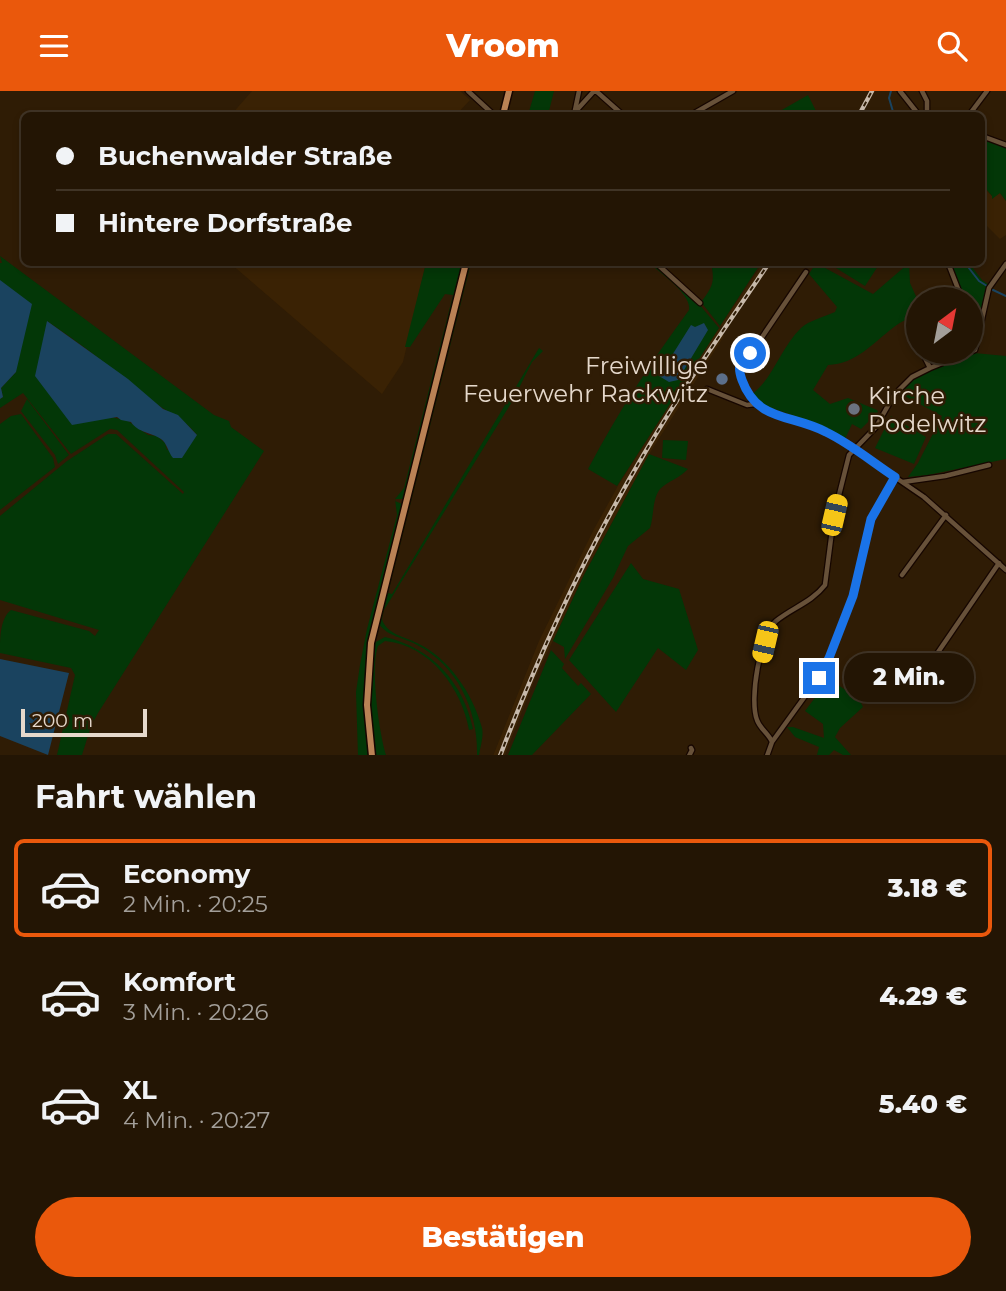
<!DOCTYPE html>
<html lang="de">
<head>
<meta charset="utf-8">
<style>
	body { margin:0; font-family:Montserrat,sans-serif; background:#2f2213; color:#f1f3f6; height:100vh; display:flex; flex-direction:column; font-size:26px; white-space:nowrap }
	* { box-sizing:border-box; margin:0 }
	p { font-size:23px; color:#a39f9a }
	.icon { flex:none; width:38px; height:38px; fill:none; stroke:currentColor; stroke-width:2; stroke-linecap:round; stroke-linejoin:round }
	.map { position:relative; height:664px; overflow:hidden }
	.panel { display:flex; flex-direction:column; background:#231504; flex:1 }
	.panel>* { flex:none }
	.hud { position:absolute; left:21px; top:21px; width:964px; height:154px; border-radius:10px; box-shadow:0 4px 10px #0003,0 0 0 2px #403426; display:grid; align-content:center; height:154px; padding:0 35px; background:#231504 }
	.needle { width:46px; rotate:32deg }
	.tools { position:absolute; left:906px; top:196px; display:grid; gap:14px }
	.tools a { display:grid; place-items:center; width:77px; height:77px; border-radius:50%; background:#231504; box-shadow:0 4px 10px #0003,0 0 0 2px #403426; font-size:35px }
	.scale { position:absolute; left:21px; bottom:18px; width:126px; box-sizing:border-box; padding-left:7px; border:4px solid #e6d9cc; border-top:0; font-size:19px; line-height:24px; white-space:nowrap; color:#e6d9cc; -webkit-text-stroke:5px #2f1c05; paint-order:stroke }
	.end { position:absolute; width:32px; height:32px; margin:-16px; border:9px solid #1a73e8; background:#fff; box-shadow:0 0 0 4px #fff }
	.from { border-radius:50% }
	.bubble { position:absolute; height:49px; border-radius:24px; background:#231504; box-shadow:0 4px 10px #0003,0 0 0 2px #403426; font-size:23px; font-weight:800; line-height:49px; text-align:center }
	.car { position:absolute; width:21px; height:42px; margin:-21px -10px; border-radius:9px; box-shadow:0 0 5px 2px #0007; background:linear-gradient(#f5c518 24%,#345 0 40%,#f5c518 0 76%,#345 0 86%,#f5c518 0) }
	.hud b { display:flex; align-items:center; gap:24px; height:66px; font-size:26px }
	.hud b+b { border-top:2px solid #403426 }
	.hud i { width:18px; height:18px; background:#f1f3f6 }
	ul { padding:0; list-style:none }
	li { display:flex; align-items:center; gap:21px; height:98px; margin:0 14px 10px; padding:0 21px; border:4px solid transparent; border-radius:10px }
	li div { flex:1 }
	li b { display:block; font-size:26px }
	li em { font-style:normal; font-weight:800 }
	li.on { border-color:#ea580c }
	li>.icon { width:63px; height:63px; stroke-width:1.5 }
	h2 { padding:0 35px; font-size:32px; line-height:84px }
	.button { display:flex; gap:14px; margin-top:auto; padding:14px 35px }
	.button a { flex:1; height:80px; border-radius:42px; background:#ea580c; color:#fff; font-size:28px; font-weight:800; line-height:80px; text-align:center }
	header { display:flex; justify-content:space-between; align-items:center; height:91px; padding:0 35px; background:#ea580c; color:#fff; font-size:32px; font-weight:800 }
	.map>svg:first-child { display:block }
	.built { fill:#3a2204 }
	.green { fill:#033707; fill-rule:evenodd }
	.water { fill:#1a435f }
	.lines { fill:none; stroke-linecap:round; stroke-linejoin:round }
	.stream { stroke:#1a435f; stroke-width:2 }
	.minor-casing { stroke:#160600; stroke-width:7 }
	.major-casing { stroke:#160600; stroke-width:9 }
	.minor { stroke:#675139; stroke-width:4.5 }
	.major { stroke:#ba8255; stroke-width:6 }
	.rail-casing { stroke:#c7b9aa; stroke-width:4.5 }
	.rail { stroke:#2f1c05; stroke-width:2; stroke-dasharray:5; stroke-linecap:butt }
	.route { stroke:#1a73e8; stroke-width:9 }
	.service-dot { fill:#5c6f8a; stroke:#2f1c05; stroke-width:2.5 }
	.worship-dot { fill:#6b7280; stroke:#2f1c05; stroke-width:2.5 }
	.labels { text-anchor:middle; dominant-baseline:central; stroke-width:5; stroke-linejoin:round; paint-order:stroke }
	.poi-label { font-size:24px; fill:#e6d9cc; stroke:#2f1c05; text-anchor:end }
</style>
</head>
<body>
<header><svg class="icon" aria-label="menu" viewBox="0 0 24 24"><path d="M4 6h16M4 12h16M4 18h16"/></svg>Vroom<svg class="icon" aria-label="search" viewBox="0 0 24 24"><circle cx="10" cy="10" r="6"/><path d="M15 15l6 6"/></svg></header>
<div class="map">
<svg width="1006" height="665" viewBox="0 0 1006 665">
	<rect width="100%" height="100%" fill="#2f1c05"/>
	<path class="built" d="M 252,0 L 460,0 L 470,9 L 456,24 L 231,24 Z
		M 987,100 L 992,105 L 1000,102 L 1006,110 L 1006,144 L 1000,148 L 982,130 L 982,105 Z
		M 230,172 L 426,172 L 403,271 L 382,303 Z
		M 763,172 L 772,172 L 725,240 L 721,234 Z
		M 719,237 L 724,245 L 651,360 L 585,481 L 534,590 L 505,664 L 493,665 L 539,550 L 593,440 L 619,393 Z"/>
	<path class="green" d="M 535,0 L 554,0 L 548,24 L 528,24 Z
		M 808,4 L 818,24 L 773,24 Z
		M 982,49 L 1006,56 L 1006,110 L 1000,102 L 992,108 L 992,105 L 982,93 Z
		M 0,165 L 214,324 L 229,330 L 231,336 L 264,360 L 98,622 L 91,635 L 82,664 L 57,664 L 75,584 L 71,577 L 0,562 C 0,548 0,527 11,519 L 89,540 L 95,545 L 99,539 L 0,509 L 0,425 L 67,370 L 108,343 L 116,343 L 183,403 L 184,401 L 117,339 L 110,338 L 71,363 L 23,302 L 0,317 L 0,308 L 3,306 L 1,297 L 16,281 L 0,189 L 0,172 L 2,172 ZM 47,230 C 83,254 117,281 150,308 C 168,323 180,323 197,344 L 167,359 L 165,352 L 157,345 L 148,344 L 128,330 L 111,326 Z
		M 426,172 L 463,172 L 404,408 L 395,408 L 395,410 L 402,413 C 380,502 356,572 369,664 L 358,665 L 356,601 L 360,574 L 367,538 L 397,424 L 395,408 L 404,397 L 453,204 L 445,203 L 410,256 L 405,256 Z
		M 468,172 L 471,172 L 388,502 L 392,503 L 539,257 L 543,260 L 532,271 L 513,309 L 384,519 L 382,528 C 386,543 405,546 417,552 C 449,567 473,603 482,637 C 484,645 480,657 479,664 L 477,664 C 478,620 458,575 417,554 C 403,546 388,546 379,533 Z
		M 649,172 L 653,172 L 699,213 L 719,237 L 617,395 L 588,378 C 618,321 651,271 689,219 C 692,203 660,182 649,172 Z
		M 711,172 L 761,172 L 720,235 L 701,211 C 713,195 715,191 711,172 Z
		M 816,172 L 873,203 L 909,172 L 910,192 L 919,212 L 919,223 C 911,227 901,230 894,236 C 873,252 856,273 828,274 L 813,299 L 830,313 L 848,307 L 877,319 L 878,321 L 861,338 L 852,333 L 845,348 L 821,334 L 766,315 L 752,303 C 773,288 781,256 801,237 C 808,230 826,225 835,221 L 837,216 L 809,183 Z
		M 828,172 L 880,172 L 865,195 Z
		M 950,172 L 969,172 L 982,189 L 988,193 L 978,233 L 976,234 L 971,223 L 971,208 L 965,208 Z
		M 974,262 L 1006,265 L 1006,368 L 928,384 L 908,386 L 918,372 L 942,325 L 899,302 L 919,284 Z
		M 27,308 L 69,364 L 58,373 L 55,364 L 21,320 Z
		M 21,323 L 53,367 L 55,376 L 0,419 L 0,333 L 11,325 Z
		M 891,325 L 926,346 L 914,373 L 875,357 Z
		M 663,349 L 688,350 L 686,369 L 662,367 Z
		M 649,363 L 688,378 C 680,387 668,390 660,398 C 652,408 654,426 650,437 L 628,455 L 613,487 L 565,568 L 564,556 L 553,550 L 584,484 Z
		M 631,472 L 643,488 L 679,498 L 698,559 L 686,579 L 658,557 L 616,621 L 569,569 Z
		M 385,546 C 432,557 463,591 473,638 L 469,639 C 462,598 430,554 385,550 L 378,555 C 370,577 379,641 386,664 L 374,664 L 369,614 L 374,552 Z
		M 551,559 L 564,573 L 562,577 L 578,595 L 581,592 L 591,603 L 532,664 L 508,664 Z
		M 829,588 L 859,608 L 863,616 L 840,637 L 835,646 L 851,664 L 843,664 L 834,659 L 829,664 L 817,664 L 819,656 L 795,646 L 787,636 L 793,636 L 824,647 L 823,633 L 805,620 Z"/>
	<path class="water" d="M 0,189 L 32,213 L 16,281 L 1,297 L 3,306 L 0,308 Z
		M 47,230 L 128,288 L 163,318 L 178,324 L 197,344 L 182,367 L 173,367 C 168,361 167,352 161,348 C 151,341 138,342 131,331 L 121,329 L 117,326 L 72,334 L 35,285 Z
		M 704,232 L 708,239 L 678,289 L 669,291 L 659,285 L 691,234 L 695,236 Z
		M 0,568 L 69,582 L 48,664 L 0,645 Z"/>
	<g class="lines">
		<path class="stream" d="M 891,0 L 889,7 L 894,24
			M 965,172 L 979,190 L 987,195
			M 991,198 L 1006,205"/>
		<defs>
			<path id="minor" d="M 468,0 L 494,24
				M 596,0 L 623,24
				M 900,0 L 919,24
				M 922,0 L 927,10 L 927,24
				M 575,21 L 594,0
				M 574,24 L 579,0
				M 691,24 L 733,0
				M 969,24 L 987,0
				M 982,45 L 1006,54
				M 656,172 L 700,212
				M 948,172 L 962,208
				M 806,181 L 756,255 L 738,273 L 746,300 L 755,313 L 766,319 L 825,340 L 851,356 L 924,406 L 1006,479
				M 971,232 L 977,245
				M 915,243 L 919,253
				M 922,261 L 930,277
				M 707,298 L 747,314 L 755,313
				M 903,391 L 945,385 L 989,374
				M 902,484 L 946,424
				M 911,594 L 919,589 L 999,472
				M 772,651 L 824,579 L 853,504 L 871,428 L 895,386
				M 689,665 L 692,659 L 691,657
				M 767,665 L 772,651 C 769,643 760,638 757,629 C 749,609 760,544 776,530 C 792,517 812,511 825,494 L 834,424 L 849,364 L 876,336 L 894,304 L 912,286 L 930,277 L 975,259 L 989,197 L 1006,173"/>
			<path id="major" d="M 503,24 L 509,0
				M 372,665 L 367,614 L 371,552 L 466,172"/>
		</defs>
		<use href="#minor" class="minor-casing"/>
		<use href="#major" class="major-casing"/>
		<use href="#minor" class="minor"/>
		<use href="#major" class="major"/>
		<defs>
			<path id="rail" d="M 859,24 L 872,0
				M 500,665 C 540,560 587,459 644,363 C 683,297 726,235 769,172"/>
		</defs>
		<use href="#rail" class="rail-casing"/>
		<use href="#rail" class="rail"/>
	</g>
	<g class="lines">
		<path class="route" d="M 750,262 C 739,272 737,275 742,289 C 757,331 792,323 826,341 C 851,353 872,371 895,386 L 871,428 L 853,505 L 829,567 L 819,587"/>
	</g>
	<circle class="service-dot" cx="722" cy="288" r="7"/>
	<circle class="worship-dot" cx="854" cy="318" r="7"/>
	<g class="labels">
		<g class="poi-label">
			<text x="708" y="274">Freiwillige<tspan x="708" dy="28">Feuerwehr Rackwitz</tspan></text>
			<text x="868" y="304" text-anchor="start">Kirche<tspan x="868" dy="28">Podelwitz</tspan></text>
		</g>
	</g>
</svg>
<div class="tools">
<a><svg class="needle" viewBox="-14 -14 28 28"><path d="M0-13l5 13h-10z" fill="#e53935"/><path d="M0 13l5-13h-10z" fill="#a39f9a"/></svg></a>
</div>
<div class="scale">200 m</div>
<i class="end from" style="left:750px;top:262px"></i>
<i class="end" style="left:819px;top:587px"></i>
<div class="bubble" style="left:844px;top:562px;width:130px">2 Min.</div>
<i class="car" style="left:834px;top:424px;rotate:13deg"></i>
<i class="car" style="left:765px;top:551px;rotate:193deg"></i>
<div class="hud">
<b><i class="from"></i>Buchenwalder Straße</b>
<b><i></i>Hintere Dorfstraße</b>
</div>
</div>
<section class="panel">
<h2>Fahrt wählen</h2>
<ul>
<li class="on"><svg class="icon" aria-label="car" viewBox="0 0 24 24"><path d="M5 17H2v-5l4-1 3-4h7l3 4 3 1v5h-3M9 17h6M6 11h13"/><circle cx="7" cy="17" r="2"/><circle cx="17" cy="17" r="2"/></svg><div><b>Economy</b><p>2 Min. · 20:25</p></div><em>3.18 €</em></li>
<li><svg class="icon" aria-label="car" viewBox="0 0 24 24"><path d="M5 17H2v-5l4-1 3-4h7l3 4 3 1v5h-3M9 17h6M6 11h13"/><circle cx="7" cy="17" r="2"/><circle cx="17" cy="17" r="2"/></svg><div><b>Komfort</b><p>3 Min. · 20:26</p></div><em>4.29 €</em></li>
<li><svg class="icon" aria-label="car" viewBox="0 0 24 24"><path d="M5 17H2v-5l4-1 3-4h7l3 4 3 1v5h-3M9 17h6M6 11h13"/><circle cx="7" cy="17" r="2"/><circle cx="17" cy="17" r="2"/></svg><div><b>XL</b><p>4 Min. · 20:27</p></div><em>5.40 €</em></li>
</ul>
<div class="button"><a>Bestätigen</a></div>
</section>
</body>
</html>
